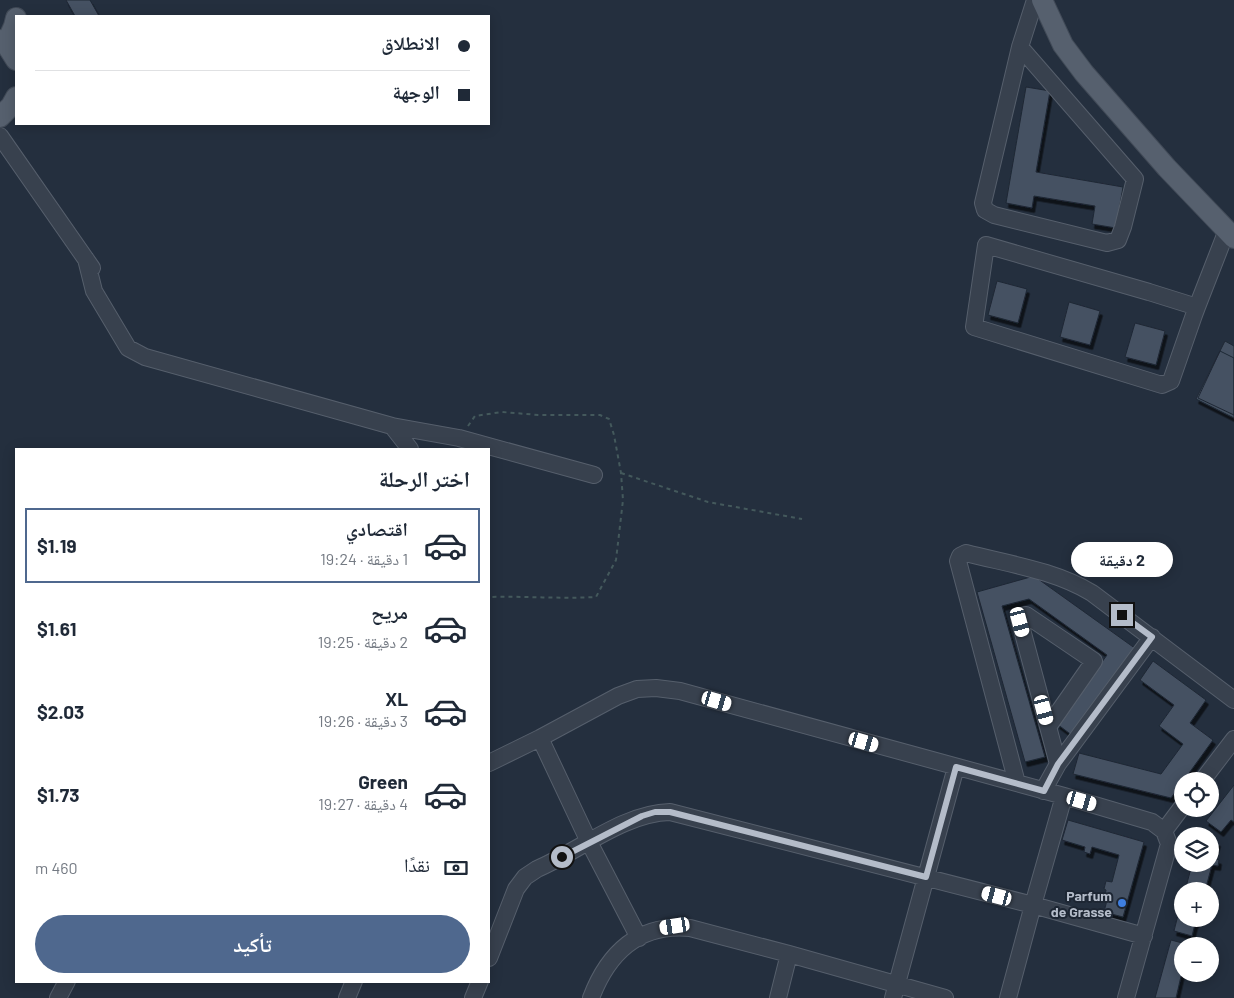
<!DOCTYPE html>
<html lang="ar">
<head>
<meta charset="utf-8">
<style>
	body { margin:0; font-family:Barlow,"Noto Naskh Arabic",sans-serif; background:#f2f2f3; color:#1f2937; direction:rtl; height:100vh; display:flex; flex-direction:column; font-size:19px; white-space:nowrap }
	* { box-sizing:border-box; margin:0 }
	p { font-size:16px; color:#747a83 }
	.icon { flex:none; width:28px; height:28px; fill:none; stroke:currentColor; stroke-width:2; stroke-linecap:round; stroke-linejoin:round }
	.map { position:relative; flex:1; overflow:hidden; direction:ltr }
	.sheet { position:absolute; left:15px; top:448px; width:475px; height:535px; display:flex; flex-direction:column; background:#fff; border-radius:0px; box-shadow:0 2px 12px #0003; direction:rtl }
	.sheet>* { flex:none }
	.top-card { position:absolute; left:15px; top:15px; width:475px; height:110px; border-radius:0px; box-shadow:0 2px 12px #0003; direction:rtl; display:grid; align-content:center; height:110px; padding:0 20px; background:#fff }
	.fabs { position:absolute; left:1174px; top:772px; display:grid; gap:10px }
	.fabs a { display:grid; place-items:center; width:45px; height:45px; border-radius:50%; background:#fff; box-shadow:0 2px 12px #0003; font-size:25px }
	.end { position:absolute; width:22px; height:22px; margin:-11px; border:6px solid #b4bcc9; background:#111; box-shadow:0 0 0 2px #111 }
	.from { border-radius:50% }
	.bubble { position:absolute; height:35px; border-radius:18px; background:#fff; box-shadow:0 2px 12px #0003; font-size:16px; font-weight:700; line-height:35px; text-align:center; direction:rtl }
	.car { position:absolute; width:15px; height:30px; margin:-15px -8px; border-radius:6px; box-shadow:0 0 4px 1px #0007; background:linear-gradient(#fff 24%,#345 0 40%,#fff 0 76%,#345 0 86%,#fff 0) }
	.top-card b { display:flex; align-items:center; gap:18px; height:48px; font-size:19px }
	.top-card b+b { border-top:1px solid #e0e1e3 }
	.top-card i { width:12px; height:12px; background:#1f2937 }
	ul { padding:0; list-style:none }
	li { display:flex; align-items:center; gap:15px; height:75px; margin:0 10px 8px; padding:0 10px; border:2px solid transparent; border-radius:0px }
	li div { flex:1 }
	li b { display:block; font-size:19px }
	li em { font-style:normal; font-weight:700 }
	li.current { border-color:#4f688e }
	li>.icon { width:45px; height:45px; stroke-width:1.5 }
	h2 { padding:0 20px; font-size:22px; line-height:60px }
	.pay { display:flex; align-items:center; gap:12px; height:55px; padding:0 20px; font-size:19px }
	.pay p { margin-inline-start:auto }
	.primary-button { display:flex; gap:10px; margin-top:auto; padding:10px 20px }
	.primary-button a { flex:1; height:58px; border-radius:30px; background:#4f688e; color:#fff; font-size:20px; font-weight:700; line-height:58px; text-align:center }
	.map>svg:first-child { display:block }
	.building { fill:#455162; stroke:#1f2835; filter:url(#shadow) }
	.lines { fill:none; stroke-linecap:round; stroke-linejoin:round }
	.minor-casing { stroke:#565f6c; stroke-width:18 }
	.major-casing { stroke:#414a57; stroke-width:22 }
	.path { stroke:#44595c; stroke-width:2; stroke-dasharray:4 4; stroke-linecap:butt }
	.minor { stroke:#38414e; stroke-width:16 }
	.major { stroke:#56606e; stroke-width:20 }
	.route { stroke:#b4bcc9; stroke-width:6 }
	.shop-dot { fill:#3f7fe0; stroke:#1d2633; stroke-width:2 }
	.labels { text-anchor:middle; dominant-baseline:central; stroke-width:4; stroke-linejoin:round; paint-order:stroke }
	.poi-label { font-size:14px; font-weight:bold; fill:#b4bcc9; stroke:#1d2633; text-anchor:end }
</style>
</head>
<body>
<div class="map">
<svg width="1234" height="998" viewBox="0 0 1234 998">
	<defs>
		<filter id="shadow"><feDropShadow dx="2.5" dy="4.5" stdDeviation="0" flood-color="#0009"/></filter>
	</defs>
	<rect width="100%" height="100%" fill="#242f3e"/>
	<path class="building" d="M 66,0 L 90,0 L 99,16 L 75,16 Z
		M 1026,87 L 1050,91 L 1036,172 L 1123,187 L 1116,228 L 1092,224 L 1095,206 L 1034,196 L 1032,208 L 1006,203 Z
		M 997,281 L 1027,289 L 1018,323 L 988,315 Z
		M 1069,302 L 1100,311 L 1090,345 L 1060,337 Z
		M 1135,323 L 1165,331 L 1156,365 L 1125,357 Z
		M 1225,341 L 1234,346 L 1234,418 L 1196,399 Z
		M 1220,351 L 1234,358 L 1234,415 L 1198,398 Z
		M 1034,576 L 1136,649 L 1073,736 L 1057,724 L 1107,655 L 1029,599 L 1002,606 L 1045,757 L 1025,762 L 977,592 Z
		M 1153,661 L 1206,700 L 1190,723 L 1213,740 L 1171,798 L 1073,774 L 1079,753 L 1161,774 L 1183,744 L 1159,726 L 1174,705 L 1140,680 Z
		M 1234,785 L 1234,822 L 1231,820 L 1221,832 L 1206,821 Z
		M 1068,820 L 1144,842 L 1123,917 L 1104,912 L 1108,896 L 1105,895 L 1106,890 L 1104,889 L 1106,881 L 1112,882 L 1119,855 L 1092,847 L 1090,854 L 1084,852 L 1085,847 L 1062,840 Z
		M 1210,840 L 1218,842 L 1213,858 L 1219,860 L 1218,866 L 1212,865 L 1205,891 L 1185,891 L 1192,864 L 1210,864 Z
		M 1182,899 L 1182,919 L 1200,919 L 1195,924 L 1192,936 L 1174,931 Z
		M 1171,940 L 1190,945 L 1182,946 L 1182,972 L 1176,998 L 1155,998 Z"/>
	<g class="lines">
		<defs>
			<path id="minor" d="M 1020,47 L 1135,179 L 1123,227 L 1118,240 L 1107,243 L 994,215 L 985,210 L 983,203 L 1020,47 L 1035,0
				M 0,136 L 92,268
				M 86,259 L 94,291 L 128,348 L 145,357 L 392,426 L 410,449
				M 1197,307 L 1149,292 L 986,245 L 974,327 L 1162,385 L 1171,381 L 1194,315 L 1197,307 L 1227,230
				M 392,426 L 459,438 L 594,475
				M 1048,727 L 1094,661 L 1026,615 L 1019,617 L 1020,622 L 1058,764
				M 540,738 L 589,842 L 639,938
				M 489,763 L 540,738 L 618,696 L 637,689 L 656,688 L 680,691 L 1064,796 L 1152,822 L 1164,831 L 1169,844 L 1126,998
				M 1202,781 L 1234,739
				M 1017,783 L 958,561 L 960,556 L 966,553 C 1008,564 1054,570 1092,593 L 1234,700
				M 1043,791 L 1058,764 L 1152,637
				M 1064,796 L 1033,905 L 1144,936
				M 1164,831 L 1182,807
				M 489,958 L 516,889 L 525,877 L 537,869 C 579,851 624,813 670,812 L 1033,905 L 1008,998
				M 58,998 L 67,981
				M 347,998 L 354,981
				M 473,998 L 480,981
				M 591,998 C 608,953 639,923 690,928 L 789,954 L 945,998
				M 778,998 L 789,954
				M 893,998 L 956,767"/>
			<path id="major" d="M 1042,0 L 1063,45 L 1084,73 L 1167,168 L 1234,238
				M 0,40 L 6,44 L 16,60
				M 6,44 L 14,26 L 16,18
				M 0,117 L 11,106 L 16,97"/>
		</defs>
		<use href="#minor" class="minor-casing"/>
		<use href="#major" class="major-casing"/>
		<path class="path" d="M 468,426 L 475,416 L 502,412 L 538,415 L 600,415 L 609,419 L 614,435 L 621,473 L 623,500 L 616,560 L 596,597 C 560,599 525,596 489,597
			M 621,473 L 708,502 L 802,519"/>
		<use href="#minor" class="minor"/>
		<use href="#major" class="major"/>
	</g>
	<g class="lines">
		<path class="route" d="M 562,857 L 642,816 L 655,812 L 670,812 L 926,877 L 956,767 L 1044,791 L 1058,764 L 1152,637 L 1122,615"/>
	</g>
	<circle class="shop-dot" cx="1122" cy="903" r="5"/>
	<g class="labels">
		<g class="poi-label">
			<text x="1112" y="895">Parfum<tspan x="1112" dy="16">de Grasse</tspan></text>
		</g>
	</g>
</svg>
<div class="fabs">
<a><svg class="icon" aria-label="locate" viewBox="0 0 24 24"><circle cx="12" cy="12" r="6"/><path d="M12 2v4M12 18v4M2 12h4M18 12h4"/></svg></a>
<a><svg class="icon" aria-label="layers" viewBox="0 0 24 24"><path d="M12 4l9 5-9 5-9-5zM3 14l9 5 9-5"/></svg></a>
<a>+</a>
<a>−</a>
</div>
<i class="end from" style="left:562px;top:857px"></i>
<i class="end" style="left:1122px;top:615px"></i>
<div class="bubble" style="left:1071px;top:542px;width:102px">2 دقيقة</div>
<i class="car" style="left:1020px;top:622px;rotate:165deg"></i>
<i class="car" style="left:717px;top:701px;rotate:106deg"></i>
<i class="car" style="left:1044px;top:710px;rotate:165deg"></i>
<i class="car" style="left:864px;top:742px;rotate:106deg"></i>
<i class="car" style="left:1082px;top:801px;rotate:106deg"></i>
<i class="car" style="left:997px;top:896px;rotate:285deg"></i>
<i class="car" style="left:675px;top:926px;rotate:261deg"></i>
<div class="top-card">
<b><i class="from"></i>الانطلاق</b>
<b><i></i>الوجهة</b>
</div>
<section class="sheet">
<h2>اختر الرحلة</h2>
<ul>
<li class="current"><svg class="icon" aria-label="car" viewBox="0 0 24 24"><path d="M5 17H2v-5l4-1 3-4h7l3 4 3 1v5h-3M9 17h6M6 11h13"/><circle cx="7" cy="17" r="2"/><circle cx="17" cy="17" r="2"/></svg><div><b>اقتصادي</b><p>1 دقيقة · 19:24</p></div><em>$1.19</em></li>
<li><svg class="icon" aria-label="car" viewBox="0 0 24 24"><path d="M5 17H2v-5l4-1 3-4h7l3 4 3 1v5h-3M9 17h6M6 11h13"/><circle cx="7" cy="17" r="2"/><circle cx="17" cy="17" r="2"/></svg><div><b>مريح</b><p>2 دقيقة · 19:25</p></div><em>$1.61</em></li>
<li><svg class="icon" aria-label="car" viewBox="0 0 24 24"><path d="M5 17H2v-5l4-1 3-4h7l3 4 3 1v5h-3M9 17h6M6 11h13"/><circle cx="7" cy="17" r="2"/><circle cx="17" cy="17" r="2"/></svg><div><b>XL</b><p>3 دقيقة · 19:26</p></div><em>$2.03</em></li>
<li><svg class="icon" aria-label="car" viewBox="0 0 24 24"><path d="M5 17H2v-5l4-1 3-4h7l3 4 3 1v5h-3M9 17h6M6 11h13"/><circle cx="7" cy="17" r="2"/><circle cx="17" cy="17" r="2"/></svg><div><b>Green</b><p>4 دقيقة · 19:27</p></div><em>$1.73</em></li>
</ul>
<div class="pay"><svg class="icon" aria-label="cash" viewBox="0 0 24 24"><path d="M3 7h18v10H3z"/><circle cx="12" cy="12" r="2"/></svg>نقدًا<p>460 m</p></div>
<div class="primary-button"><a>تأكيد</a></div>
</section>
</div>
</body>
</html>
